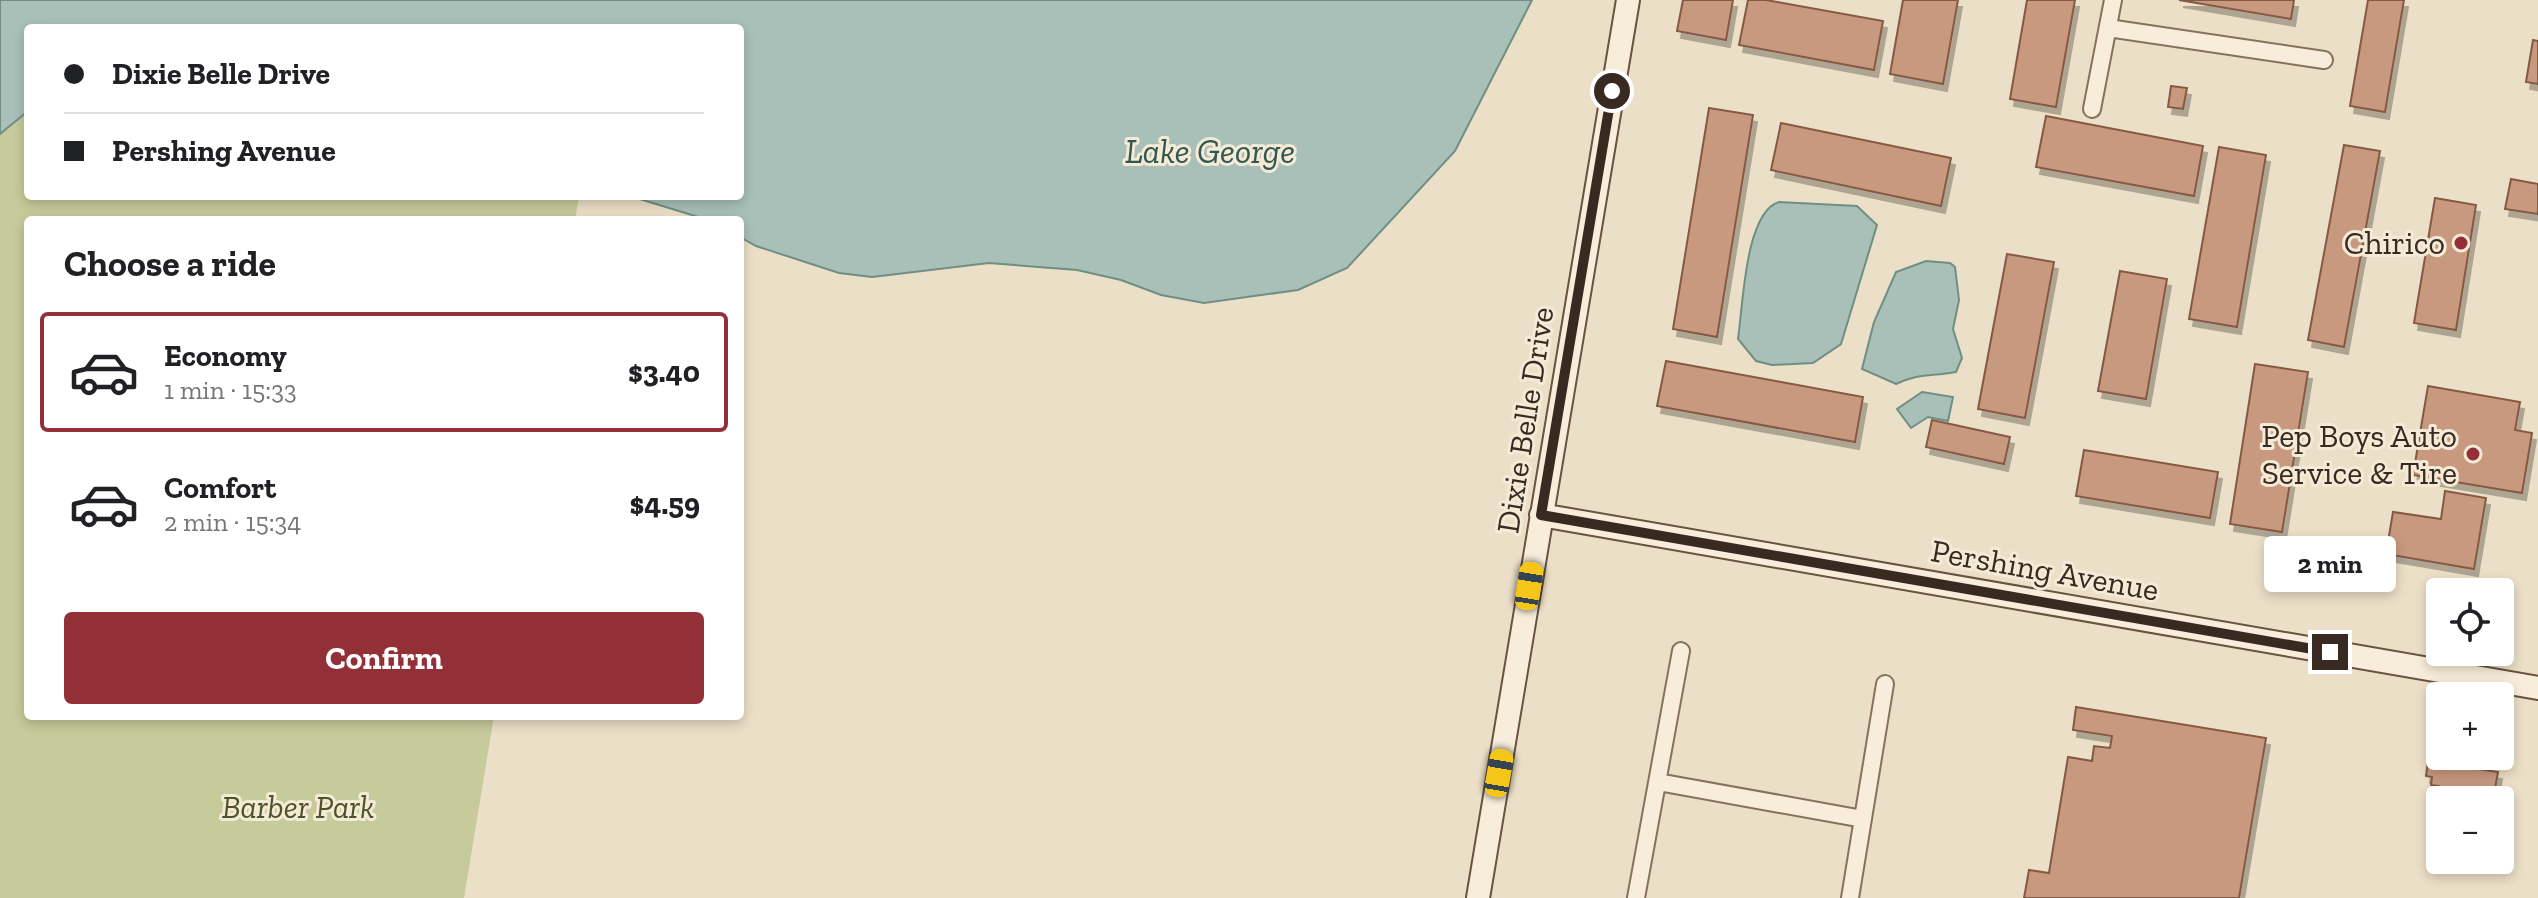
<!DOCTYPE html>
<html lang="en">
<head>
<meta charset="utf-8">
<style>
	body { margin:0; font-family:"Zilla Slab",serif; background:#f2f2f2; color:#202124; height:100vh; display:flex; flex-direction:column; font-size:30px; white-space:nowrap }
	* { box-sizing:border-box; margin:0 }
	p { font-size:26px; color:#757577 }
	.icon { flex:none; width:44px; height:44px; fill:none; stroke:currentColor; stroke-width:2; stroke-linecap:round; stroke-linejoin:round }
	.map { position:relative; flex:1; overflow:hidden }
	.side { position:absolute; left:24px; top:216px; width:720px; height:504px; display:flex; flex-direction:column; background:#fff; border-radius:8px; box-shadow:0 4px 12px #0003 }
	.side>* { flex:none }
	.top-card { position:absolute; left:24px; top:24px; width:720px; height:176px; border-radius:8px; box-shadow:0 4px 12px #0003; display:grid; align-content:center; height:176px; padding:0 40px; background:#fff }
	.controls { position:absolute; left:2426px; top:578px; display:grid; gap:16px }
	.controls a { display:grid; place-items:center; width:88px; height:88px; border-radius:8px; background:#fff; box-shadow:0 4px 12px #0003; font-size:40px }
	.end { position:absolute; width:36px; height:36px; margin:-18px; border:10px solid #382a20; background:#fff; box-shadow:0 0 0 4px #fff }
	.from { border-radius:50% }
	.bubble { position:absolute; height:56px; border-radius:8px; background:#fff; box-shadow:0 4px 12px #0003; font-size:26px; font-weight:800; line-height:56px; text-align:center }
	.car { position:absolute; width:24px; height:48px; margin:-24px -12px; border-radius:10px; box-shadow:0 0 6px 2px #0007; background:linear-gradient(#f5c518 24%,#345 0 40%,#f5c518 0 76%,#345 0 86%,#f5c518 0) }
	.top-card b { display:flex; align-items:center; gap:28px; height:76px; font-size:30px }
	.top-card b+b { border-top:2px solid #e0e0e0 }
	.top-card i { width:20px; height:20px; background:#202124 }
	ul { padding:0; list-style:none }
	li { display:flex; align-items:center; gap:24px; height:120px; margin:0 16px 12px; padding:0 24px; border:4px solid transparent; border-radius:8px }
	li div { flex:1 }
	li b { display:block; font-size:30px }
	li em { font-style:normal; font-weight:800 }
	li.active { border-color:#933037 }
	li>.icon { width:72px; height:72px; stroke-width:1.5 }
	h2 { padding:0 40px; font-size:36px; line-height:96px }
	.action { display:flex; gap:16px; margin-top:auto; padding:16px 40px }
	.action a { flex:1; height:92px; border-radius:8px; background:#933037; color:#fff; font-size:32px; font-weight:800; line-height:92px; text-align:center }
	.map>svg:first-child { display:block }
	.green { fill:#c7ca9b }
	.water { fill:#a8c0b8; stroke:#6f8f85; stroke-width:2 }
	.building { fill:#c8997f; stroke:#855a44; stroke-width:2; filter:url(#shadow) }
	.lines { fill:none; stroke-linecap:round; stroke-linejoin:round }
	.street-casing { stroke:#87715d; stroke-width:20 }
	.secondary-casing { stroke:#695240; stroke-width:26 }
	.street { stroke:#f7edda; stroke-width:16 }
	.secondary { stroke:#f7edda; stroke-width:22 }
	.route { stroke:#382a20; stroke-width:10 }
	.poi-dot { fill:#933037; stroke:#f4ead6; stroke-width:3 }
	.labels { text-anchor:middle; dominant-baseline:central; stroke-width:6; stroke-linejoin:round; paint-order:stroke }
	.poi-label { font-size:32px; fill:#382a20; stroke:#f4ead6; text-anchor:end }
	.street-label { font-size:32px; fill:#382a20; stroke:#f4ead6 }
	.park-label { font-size:32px; font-style:italic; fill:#4b5428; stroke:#f4ead6 }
	.water-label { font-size:34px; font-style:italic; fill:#305752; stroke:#f4ead6 }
</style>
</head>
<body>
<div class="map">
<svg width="2538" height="898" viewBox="0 0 2538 898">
	<defs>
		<filter id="shadow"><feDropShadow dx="4" dy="7" stdDeviation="0" flood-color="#0004"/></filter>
	</defs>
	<rect width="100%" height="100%" fill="#ecdfc7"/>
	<path class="green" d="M 0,0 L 606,28 L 28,28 L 28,196 L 579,196 L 575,220 L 28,220 L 28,716 L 494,716 L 464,898 L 0,898 Z"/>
	<path class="water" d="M 0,0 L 1532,0 L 1455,151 L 1347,268 L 1298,290 L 1204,303 L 1161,295 L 1121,280 L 1077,270 L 989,263 L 872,277 L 839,273 L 756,246 L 740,237 L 740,220 L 708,220 L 630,196 L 740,196 L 740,28 L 28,28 L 28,111 L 0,134 Z
		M 1779,202 L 1857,206 L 1877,225 L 1841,344 L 1813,363 L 1772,365 L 1756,361 L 1738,339 C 1743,306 1745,212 1779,202 Z
		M 1926,261 L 1950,263 L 1955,267 L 1959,300 L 1953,329 L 1962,358 L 1956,372 C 1930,377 1923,372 1896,384 L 1862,369 L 1874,322 L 1896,272 Z
		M 1922,392 L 1953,397 L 1948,421 L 1928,417 L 1911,428 L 1897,409 Z"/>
	<path class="building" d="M 1683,0 L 1733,0 L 1726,40 L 1677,31 Z
		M 1748,0 L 1766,0 L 1883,21 L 1874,70 L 1739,45 Z
		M 1903,0 L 1958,0 L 1943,84 L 1890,74 Z
		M 2027,0 L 2075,0 L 2056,107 L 2010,99 Z
		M 2179,0 L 2294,0 L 2291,19 Z
		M 2368,0 L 2404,0 L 2385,112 L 2350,106 Z
		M 2533,40 L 2538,41 L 2538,84 L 2526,82 Z
		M 2171,86 L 2187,88 L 2183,109 L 2168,107 Z
		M 1709,108 L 1753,115 L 1717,337 L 1673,329 Z
		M 2046,116 L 2203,146 L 2194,196 L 2036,167 Z
		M 1781,123 L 1951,158 L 1941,206 L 1771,170 Z
		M 2344,145 L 2380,151 L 2344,347 L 2308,340 Z
		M 2219,147 L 2266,155 L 2237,327 L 2189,319 Z
		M 2511,179 L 2538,184 L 2538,214 L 2505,209 Z
		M 2435,198 L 2476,205 L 2456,330 L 2414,323 Z
		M 2007,254 L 2054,262 L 2025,418 L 1978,409 Z
		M 2120,271 L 2167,279 L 2146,399 L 2098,391 Z
		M 1666,361 L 1863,397 L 1855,442 L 1657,406 Z
		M 2255,364 L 2308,372 L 2282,532 L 2230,524 Z
		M 2428,386 L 2520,402 L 2515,430 L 2532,433 L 2522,493 L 2413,475 Z
		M 1932,420 L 2010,437 L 2004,464 L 1926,447 Z
		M 2084,450 L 2218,472 L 2210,518 L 2076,496 Z
		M 2445,491 L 2486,498 L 2474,569 L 2386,554 L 2393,512 L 2441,519 Z
		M 2076,707 L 2266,738 L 2239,898 L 2024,898 L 2029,870 L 2049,873 L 2068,757 L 2092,761 L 2094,746 L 2110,748 L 2112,736 L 2073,730 Z
		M 2428,761 L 2498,772 L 2493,800 L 2438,795 L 2439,786 L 2431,785 L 2432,777 L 2426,776 Z"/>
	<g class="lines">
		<defs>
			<path id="street" d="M 2108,28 L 2324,60
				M 2092,109 L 2113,0
				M 1658,782 L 1863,819
				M 1636,898 L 1681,651
				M 1850,898 L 1885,684"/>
			<path id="secondary" d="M 1541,515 L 2538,688
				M 1478,898 L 1628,0"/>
		</defs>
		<use href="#street" class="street-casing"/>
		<use href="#secondary" class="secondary-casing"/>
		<use href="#street" class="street"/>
		<use href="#secondary" class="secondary"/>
	</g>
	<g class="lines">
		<path class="route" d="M 1612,91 L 1541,515 L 2330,652"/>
	</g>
	<g class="poi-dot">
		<circle cx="2461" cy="243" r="8"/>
		<circle cx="2473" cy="454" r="8"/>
	</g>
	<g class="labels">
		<g class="poi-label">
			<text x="2445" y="243">Chirico</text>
			<text x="2457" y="436">Pep Boys Auto<tspan x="2457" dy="37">Service &amp; Tire</tspan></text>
		</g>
		<g class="street-label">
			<text transform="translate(1525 420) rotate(-81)">Dixie Belle Drive</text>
			<text transform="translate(2045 570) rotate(10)">Pershing Avenue</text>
		</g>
		<g class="park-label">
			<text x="298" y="807">Barber Park</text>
		</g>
		<g class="water-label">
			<text x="1210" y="151">Lake George</text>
		</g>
	</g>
</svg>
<div class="controls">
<a><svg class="icon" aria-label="locate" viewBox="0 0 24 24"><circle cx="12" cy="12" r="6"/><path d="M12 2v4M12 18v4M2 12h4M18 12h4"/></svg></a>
<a>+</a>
<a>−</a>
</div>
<i class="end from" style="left:1612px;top:91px"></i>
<i class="end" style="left:2330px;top:652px"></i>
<div class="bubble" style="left:2264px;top:536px;width:132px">2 min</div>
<i class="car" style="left:1529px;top:586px;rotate:9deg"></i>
<i class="car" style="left:1499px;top:773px;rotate:10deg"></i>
<div class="top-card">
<b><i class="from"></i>Dixie Belle Drive</b>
<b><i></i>Pershing Avenue</b>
</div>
<section class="side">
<h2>Choose a ride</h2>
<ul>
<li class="active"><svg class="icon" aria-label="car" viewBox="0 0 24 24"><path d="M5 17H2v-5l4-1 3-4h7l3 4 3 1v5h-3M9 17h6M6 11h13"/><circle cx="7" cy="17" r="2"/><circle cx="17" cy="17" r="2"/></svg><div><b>Economy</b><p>1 min · 15:33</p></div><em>$3.40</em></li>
<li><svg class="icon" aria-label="car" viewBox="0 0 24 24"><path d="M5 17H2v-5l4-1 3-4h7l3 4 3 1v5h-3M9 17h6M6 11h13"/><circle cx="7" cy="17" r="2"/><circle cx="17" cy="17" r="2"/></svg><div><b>Comfort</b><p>2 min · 15:34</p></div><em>$4.59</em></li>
</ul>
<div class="action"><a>Confirm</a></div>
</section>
</div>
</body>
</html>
